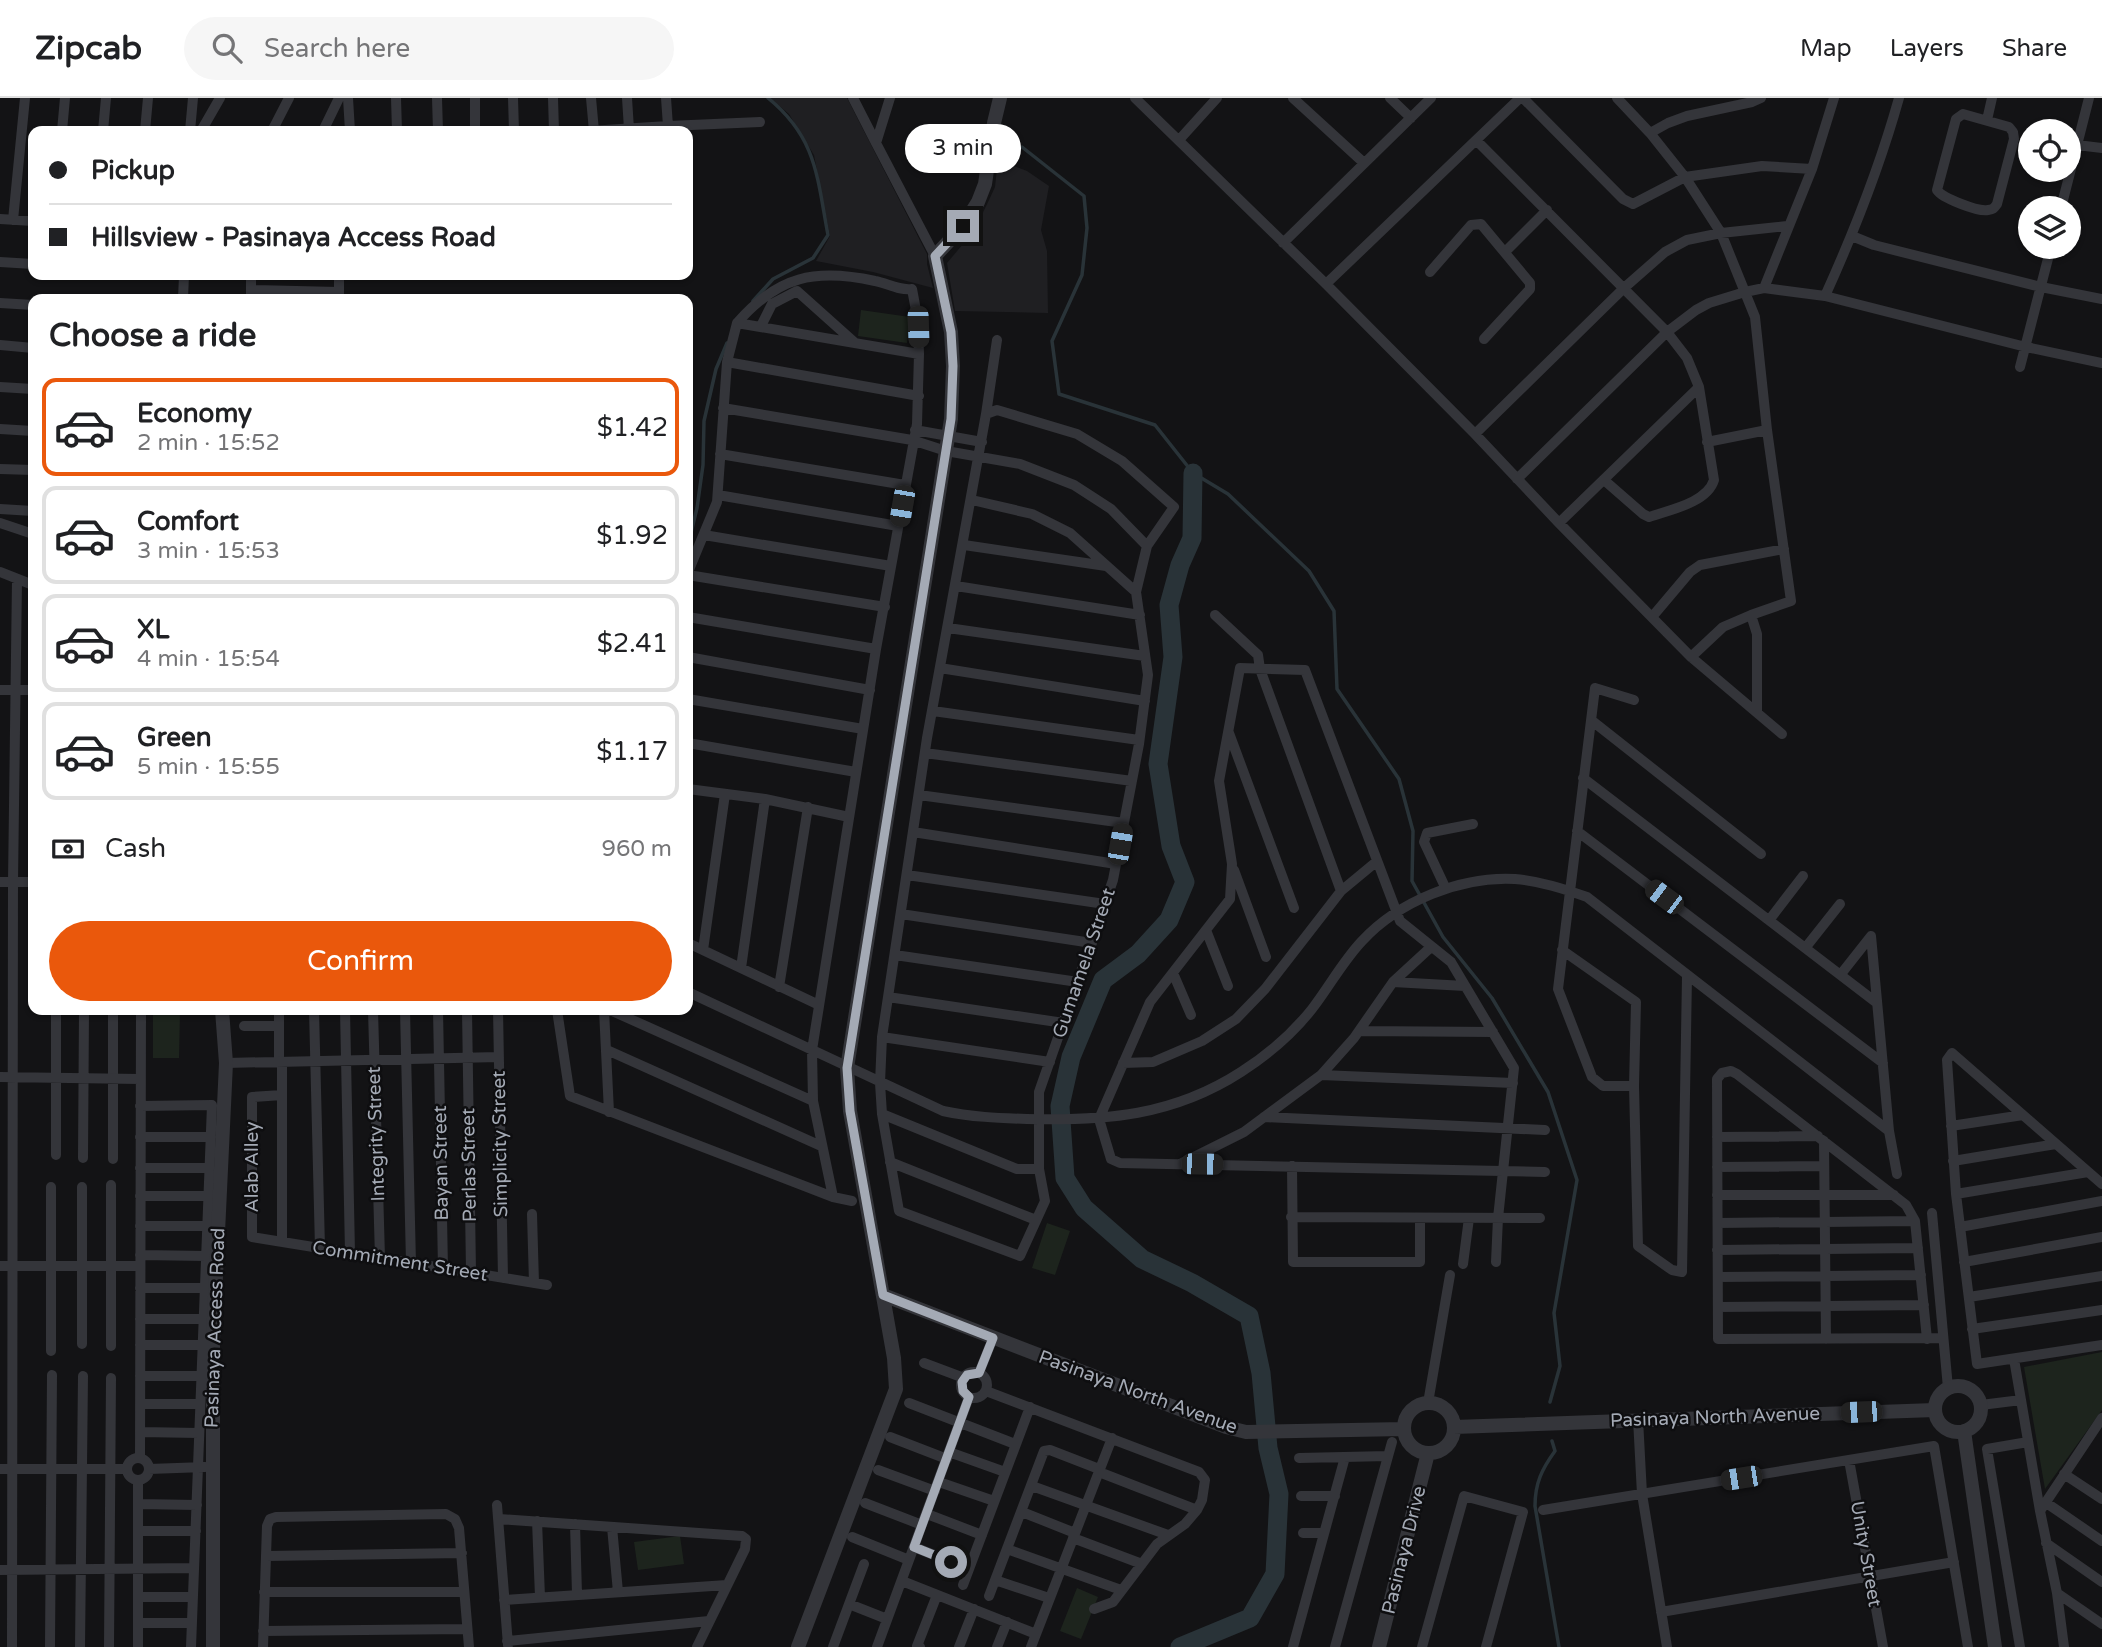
<!DOCTYPE html>
<html lang="en">
<head>
<meta charset="utf-8">
<style>
	body { margin:0; font-family:"Varela Round",sans-serif; background:#f6f6f6; color:#202124; height:100vh; display:flex; flex-direction:column; font-size:26px; white-space:nowrap }
	* { box-sizing:border-box; margin:0 }
	p { font-size:23px; color:#757577 }
	.icon { flex:none; width:38px; height:38px; fill:none; stroke:currentColor; stroke-width:2; stroke-linecap:round; stroke-linejoin:round }
	.map { position:relative; flex:1; overflow:hidden }
	.sheet { position:absolute; left:28px; top:196px; width:665px; height:721px; display:flex; flex-direction:column; background:#fff; border-radius:14px; box-shadow:0 2px 5px #0004 }
	.sheet>* { flex:none }
	.guide { position:absolute; left:28px; top:28px; width:665px; height:154px; border-radius:14px; box-shadow:0 2px 5px #0004; display:grid; align-content:center; height:154px; padding:0 21px; background:#fff }
	.fabs { position:absolute; left:2018px; top:21px; display:grid; gap:14px }
	.fabs a { display:grid; place-items:center; width:63px; height:63px; border-radius:50%; background:#fff; box-shadow:0 2px 5px #0004; font-size:35px }
	.end { position:absolute; width:32px; height:32px; margin:-16px; border:9px solid #a4aab5; background:#111; box-shadow:0 0 0 4px #111 }
	.from { border-radius:50% }
	.bubble { position:absolute; height:49px; border-radius:24px; background:#fff; box-shadow:0 2px 5px #0004; font-size:23px; font-weight:600; line-height:49px; text-align:center }
	.car { position:absolute; width:21px; height:42px; margin:-21px -10px; border-radius:9px; box-shadow:0 0 5px 2px #0007; background:linear-gradient(#222 24%,#8ab4d8 0 40%,#222 0 76%,#8ab4d8 0 86%,#222 0) }
	.guide b { display:flex; align-items:center; gap:24px; height:66px; font-size:26px }
	.guide b+b { border-top:2px solid #e0e0e0 }
	.guide i { width:18px; height:18px; background:#202124 }
	ul { padding:0; list-style:none }
	li { display:flex; align-items:center; gap:21px; height:98px; margin:0 14px 10px; padding:0 7px; border:4px solid #e0e0e0; border-radius:14px }
	li div { flex:1 }
	li b { display:block; font-size:26px }
	li em { font-style:normal; font-weight:600 }
	li.selected { border-color:#ea580c }
	li>.icon { width:63px; height:63px; stroke-width:1.5 }
	h2 { padding:0 21px; font-size:32px; line-height:84px }
	.pay { display:flex; align-items:center; gap:18px; height:77px; padding:0 21px; font-size:26px }
	.pay p { margin-inline-start:auto }
	.button { display:flex; gap:14px; margin-top:auto; padding:14px 21px }
	.button a { flex:1; height:80px; border-radius:42px; background:#ea580c; color:#fff; font-size:28px; font-weight:600; line-height:80px; text-align:center }
	header { display:flex; align-items:center; gap:42px; box-sizing:border-box; height:98px; padding:0 35px; background:#fff; border-bottom:2px solid #e0e0e0 }
	header strong { font-size:33px }
	nav { display:flex; gap:38px; margin-inline-start:auto; font-size:24px }
	.search { width:490px; height:63px; background:#f6f6f6; display:flex; align-items:center; gap:18px; box-sizing:border-box; padding:0 24px; border-radius:38px; color:#757577; font-size:26px }
	.map>svg:first-child { display:block }
	.built { fill:#1f1f22 }
	.green { fill:#1d241d }
	.lines { fill:none; stroke-linecap:round; stroke-linejoin:round }
	.stream { stroke:#293338; stroke-width:3.5 }
	.river { stroke:#293338; stroke-width:19 }
	.minor { stroke:#34353a; stroke-width:10 }
	.tertiary { stroke:#34353a; stroke-width:14 }
	.route { stroke:#a4aab5; stroke-width:9 }
	.labels { text-anchor:middle; dominant-baseline:central; stroke-width:5; stroke-linejoin:round; paint-order:stroke }
	.street-label { font-size:19px; fill:#a4aab5; stroke:#0e0e10 }
</style>
</head>
<body>
<header>
<strong>Zipcab</strong>
<div class="search"><svg class="icon" aria-label="search" viewBox="0 0 24 24"><circle cx="10" cy="10" r="6"/><path d="M15 15l6 6"/></svg>Search here</div>
<nav><a>Map</a><a>Layers</a><a>Share</a></nav>
</header>
<div class="map">
<svg width="2102" height="1549" viewBox="0 0 2102 1549">
	<rect width="100%" height="100%" fill="#131315"/>
	<path class="built" d="M 770,0 L 847,0 L 927,156 L 927,166 L 933,190 L 873,174 L 816,163 L 830,138 L 814,57 L 789,16 Z
		M 998,62 L 1027,73 L 1049,88 L 1041,132 L 1047,153 L 1048,215 L 955,213 L 947,165 L 974,133 L 989,102 L 995,89 Z"/>
	<path class="green" d="M 861,212 L 910,219 L 907,245 L 858,238 Z
		M 153,915 L 180,915 L 179,960 L 153,960 Z
		M 1047,1125 L 1070,1133 L 1055,1177 L 1032,1170 Z
		M 2102,1254 L 2102,1312 L 2045,1391 L 2024,1269 Z
		M 680,1438 L 684,1466 L 638,1472 L 634,1444 Z
		M 1077,1490 L 1098,1499 L 1081,1541 L 1060,1533 Z"/>
	<g class="lines">
		<path class="stream" d="M 1022,49 L 1084,98 L 1087,130 L 1082,177 L 1052,243 L 1059,296 L 1155,327 L 1193,375 L 1228,396 L 1309,473 L 1334,513 L 1337,591 L 1399,681 L 1413,733 L 1412,783 L 1443,839 L 1492,900 L 1548,994 L 1577,1082 L 1554,1215 L 1560,1268 L 1550,1304
			M 753,203 L 773,181 L 813,160 L 828,137 C 817,79 817,40 768,0
			M 688,447 L 697,410 L 703,367 L 704,323 L 716,271 L 727,245
			M 1552,1343 L 1555,1353 C 1542,1371 1535,1385 1535,1408 L 1559,1549"/>
		<path class="river" d="M 1180,1549 L 1250,1520 L 1275,1476 L 1279,1396 L 1268,1350 L 1261,1275 L 1249,1218 L 1192,1185 L 1142,1161 L 1084,1110 L 1065,1080 L 1060,1008 L 1071,959 L 1103,882 L 1138,856 L 1169,822 L 1185,784 L 1171,748 L 1158,666 L 1173,559 L 1169,507 L 1180,467 L 1192,440 L 1193,375"/>
		<path class="minor" d="M 348,0 L 350,33
			M 396,0 L 397,33
			M 437,0 L 438,33
			M 475,0 L 475,33
			M 513,0 L 514,33
			M 553,0 L 554,33
			M 591,0 L 594,33
			M 627,0 L 629,31
			M 853,0 L 876,45
			M 890,0 L 876,45 L 935,158
			M 1135,0 L 1326,186 L 1475,336 L 1559,425 L 1691,559 L 1782,636
			M 1293,0 L 1364,65
			M 1390,0 L 1411,20
			M 1523,0 L 1623,101 L 1633,106 L 1685,79 L 1762,68 L 1812,71
			M 1617,0 L 1650,35 L 1685,79 L 1721,135 L 1755,219 L 1767,332 L 1791,503 L 1751,517
			M 1963,16 L 2009,29 L 2013,34 L 2014,41 L 1997,106 C 1994,110 1994,111 1988,112 C 1978,114 1942,100 1937,92 L 1956,21 Z
			M 1987,22 L 1992,0
			M 668,28 L 760,24
			M 62,33 L 65,0
			M 103,33 L 106,0
			M 145,33 L 148,0
			M 190,33 L 193,0
			M 201,33 L 220,0
			M 272,33 L 289,0
			M 323,33 L 339,0
			M 589,33 L 668,28 L 666,0
			M 1650,35 L 1668,25 L 1687,18 L 1752,4 L 1761,0
			M 1179,42 L 1217,0
			M 1477,43 L 1667,234 L 1687,260 L 1699,289 L 1714,382 C 1707,405 1669,412 1649,419 L 1643,416 L 1604,382
			M 2077,47 L 2102,50
			M 2061,110 L 2089,0
			M 0,121 L 33,123
			M 13,122 L 25,0
			M 1852,138 L 1874,147 L 2041,189 L 2102,201
			M 1283,145 L 1431,0
			M 1505,154 L 1547,112
			M 0,164 L 33,166
			M 1430,174 L 1471,127 L 1481,126 L 1530,185 L 1530,191 L 1484,241
			M 1326,186 L 1520,0
			M 1764,190 L 1812,71 L 1834,0
			M 251,192 L 339,194
			M 1825,198 C 1854,134 1880,68 1899,0
			M 183,201 L 184,177
			M 251,201 L 251,177
			M 339,201 L 339,177
			M 0,205 L 33,207
			M 737,225 C 778,178 815,170 875,183 C 887,185 899,193 912,191 L 918,223 L 919,256 L 917,326 L 876,551 L 812,952 L 813,1003 L 833,1099
			M 761,228 L 772,206 L 797,193 L 854,244
			M 0,247 L 33,250
			M 727,264 L 919,298
			M 2020,269 L 2051,149
			M 0,289 L 33,291
			M 723,310 L 912,342 L 946,353 L 1020,366 L 1074,387 L 1111,411 L 1147,448
			M 997,312 L 1077,336 L 1122,363 L 1174,409 L 1147,448 L 1136,494 L 1148,577 L 1139,646 L 1113,782 L 1039,994 L 1039,1071 L 1045,1103 L 1020,1158 L 899,1113 L 882,1016 L 880,985 L 882,939 L 927,640 L 986,316 Z
			M 986,316 L 997,242
			M 0,331 L 33,333
			M 915,332 L 982,344
			M 1475,336 L 1624,190 L 1665,154 L 1687,142 L 1721,135 L 1787,128
			M 1707,344 L 1767,332
			M 720,356 L 905,387
			M 0,371 L 33,372
			M 1517,381 L 1667,234 L 1696,212 L 1709,205 L 1745,194 L 1764,190 L 1825,198 L 2026,249 L 2102,265
			M 718,397 L 898,428
			M 972,402 L 1032,416 L 1070,435 L 1136,494
			M 0,411 L 33,413
			M 0,425 L 33,436
			M 1559,425 L 1699,289
			M 704,437 L 891,468
			M 964,447 L 1106,468
			M 0,474 L 33,487
			M 688,474 L 717,404 L 727,264 L 737,225 L 919,256
			M 688,477 L 885,509
			M 956,488 L 1140,517
			M 1215,517 L 1258,557 L 1260,571 L 1341,793
			M 688,519 L 876,551
			M 1652,519 L 1690,474 L 1700,467 L 1784,451
			M 948,530 L 1145,558
			M 688,559 L 870,592
			M 1691,559 L 1723,529 L 1751,517 L 1757,536 L 1757,613
			M 940,570 L 1145,603
			M 0,592 L 33,592
			M 688,601 L 863,631
			M 933,613 L 1139,642
			M 1591,622 L 1761,756
			M 1229,635 L 1294,810
			M 688,645 L 856,674
			M 925,655 L 1132,683
			M 1583,680 L 1877,905
			M 688,691 L 765,701 L 849,719
			M 919,697 L 1124,725
			M 1577,733 L 1883,965
			M 913,734 L 1116,766
			M 1234,772 L 1266,859
			M 907,777 L 1105,806
			M 0,784 L 33,784
			M 1446,791 L 1424,744 L 1427,735 L 1473,726
			M 901,816 L 1092,845
			M 1770,821 L 1803,778
			M 1206,832 L 1228,888
			M 688,845 L 819,907
			M 1806,849 L 1840,806
			M 703,852 L 725,696
			M 1562,852 L 1636,904 L 1634,988 L 1638,1148 L 1672,1172 L 1682,1174 L 1687,878
			M 895,857 L 1078,884
			M 741,870 L 765,701
			M 1173,875 L 1191,917
			M 1841,876 L 1871,838 L 1889,1033 L 1897,1076
			M 1393,884 L 1465,888
			M 779,889 L 808,709
			M 688,894 L 943,1013 C 971,1019 998,1020 1027,1021 C 1105,1023 1173,1018 1241,974 C 1266,958 1293,935 1312,911 C 1329,889 1343,863 1362,843 C 1399,803 1461,778 1515,781 C 1540,783 1564,791 1587,799 L 1889,1033
			M 888,899 L 1064,925
			M 314,912 L 320,1150
			M 345,912 L 350,1155
			M 373,912 L 380,1160
			M 405,912 L 411,1165
			M 438,912 L 443,1170
			M 467,912 L 471,1174
			M 498,912 L 503,1180
			M 557,912 L 570,998 L 833,1099 L 852,1103
			M 604,912 L 609,1014
			M 610,912 L 813,1003
			M 244,928 L 279,928
			M 1359,933 L 1493,934
			M 882,939 L 1050,964
			M 607,952 L 821,1048
			M 226,965 L 499,959
			M 279,965 L 279,912
			M 1123,965 L 1153,964 L 1202,943 L 1236,921 L 1265,891 L 1341,793 L 1376,764
			M 1321,977 L 1513,985
			M 0,979 L 140,981
			M 1634,988 L 1603,988 L 1592,979 L 1558,891 L 1595,590 L 1634,602
			M 282,997 L 252,999 L 252,1139 L 547,1187
			M 140,1008 L 212,1007 L 191,1549
			M 882,1016 L 1017,1071 L 1039,1071
			M 1264,1019 L 1545,1032
			M 1951,1028 L 2023,1017
			M 140,1039 L 211,1039
			M 1717,1039 L 1818,1038
			M 1824,1043 L 1826,1241
			M 56,1057 L 56,912
			M 83,1060 L 84,912
			M 113,1061 L 113,912
			M 1953,1063 L 2056,1046
			M 890,1064 L 1036,1122
			M 1182,1065 L 1244,1034 L 1321,977 L 1354,940 L 1393,884 L 1431,849
			M 1292,1068 L 1293,1164 L 1420,1164 L 1420,1120
			M 1717,1069 L 1823,1068
			M 140,1070 L 210,1070
			M 2102,1086 L 1952,955 L 1947,962 L 1956,1096 L 1977,1266 L 2102,1247
			M 111,1087 L 111,1248
			M 51,1089 L 51,1253
			M 82,1089 L 82,1246
			M 1956,1096 L 2088,1074
			M 1717,1097 L 1894,1097
			M 140,1098 L 209,1098
			M 1932,1115 L 1948,1290
			M 532,1116 L 534,1185
			M 1291,1119 L 1540,1120
			M 1718,1125 L 1915,1123
			M 140,1128 L 207,1128
			M 1960,1129 L 2102,1103
			M 282,1144 L 282,965
			M 1717,1152 L 1918,1150
			M 140,1157 L 206,1158
			M 1496,1164 L 1498,1120 L 1514,970 L 1451,864 L 1400,823 L 1305,572 L 1240,570 L 1219,683 L 1232,766 L 1230,801 L 1150,904 L 1099,1021 L 1111,1061 L 1120,1065 L 1502,1073 L 1545,1074
			M 1964,1164 L 2102,1139
			M 1463,1166 L 1469,1120
			M 0,1168 L 140,1168
			M 1718,1179 L 1921,1177
			M 140,1190 L 205,1190
			M 1969,1199 L 2102,1178
			M 1718,1209 L 1924,1207
			M 140,1221 L 204,1221
			M 1972,1231 L 2102,1212
			M 1927,1241 L 1915,1123 L 1906,1107 L 1737,976 L 1731,973 L 1722,975 L 1717,981 L 1718,1241 L 1943,1240
			M 140,1247 L 203,1247
			M 2014,1261 L 2040,1413 L 2057,1495 L 2064,1549
			M 924,1265 L 964,1280
			M961 1287a13 13 0 1 1 26 0a13 13 0 1 1-26 0Z
			M 979,1275 L 993,1240
			M 140,1278 L 202,1278
			M 986,1293 L 1199,1374 L 1205,1382 L 1202,1402 L 1197,1412 L 1185,1426 L 1157,1446 L 1113,1504 L 1094,1511
			M 909,1305 L 1015,1346
			M 1428,1305 L 1450,1177
			M 140,1306 L 200,1306
			M 1981,1307 L 2021,1302
			M 1638,1321 L 1642,1396 L 1667,1549
			M 140,1334 L 199,1335
			M 890,1339 L 947,1361
			M 949,1354 L 1005,1374
			M127 1371a11 11 0 1 1 22 0a11 11 0 1 1-22 0Z
			M 140,1360 L 141,912
			M 1299,1360 L 1388,1358
			M 1849,1362 L 1883,1549
			M 0,1371 L 127,1371
			M 149,1371 L 205,1369
			M 878,1372 L 935,1393
			M 1099,1374 L 1197,1412
			M 2064,1376 L 2102,1401
			M 138,1382 L 138,1549
			M 939,1384 L 994,1403
			M 1032,1388 L 1168,1437
			M 1301,1398 L 1335,1398
			M 2045,1404 L 2102,1443
			M 865,1405 L 922,1427
			M 138,1406 L 197,1407
			M 497,1407 L 508,1547
			M 1543,1412 L 1934,1348 L 1968,1549
			M 2040,1413 L 2102,1320
			M 1022,1414 L 1075,1435
			M 927,1416 L 982,1437
			M 499,1421 L 742,1438 L 746,1441 L 745,1451 L 697,1549
			M 537,1423 L 540,1499
			M 575,1426 L 577,1496
			M 612,1429 L 618,1494
			M 138,1433 L 196,1433
			M 1303,1435 L 1324,1435
			M 852,1439 L 909,1462
			M 1073,1440 L 1142,1466
			M 2046,1445 L 2102,1484
			M 914,1449 L 969,1471
			M 1007,1451 L 1121,1492
			M 266,1458 L 462,1455
			M 0,1472 L 194,1470
			M 995,1482 L 1049,1500
			M 902,1483 L 1036,1536
			M 963,1487 L 1030,1309
			M 264,1494 L 464,1494
			M 2057,1495 L 2102,1526
			M 989,1498 L 1044,1353 L 1050,1352 L 1099,1371
			M 138,1499 L 193,1499
			M 504,1502 L 727,1487
			M 849,1506 L 887,1521
			M 1661,1514 L 1954,1464
			M 138,1525 L 192,1525
			M 263,1533 L 467,1531
			M 507,1543 L 709,1523
			M 50,1548 L 52,1277
			M 12,1549 L 13,784 L 17,481
			M 80,1549 L 83,1278
			M 109,1549 L 111,1280
			M 263,1549 L 267,1428 L 270,1421 L 276,1419 L 446,1416 L 455,1421 L 459,1430 L 469,1549
			M 833,1549 L 864,1466
			M 877,1549 L 969,1299
			M 920,1549 L 917,1548 L 937,1497
			M 959,1549 L 974,1511
			M 997,1549 L 1007,1524
			M 1031,1549 L 1112,1340
			M 1293,1549 L 1345,1359
			M 1335,1549 L 1392,1344
			M 1422,1549 L 1464,1398 L 1523,1414 L 1486,1549
			M 2020,1549 L 1987,1351 L 2028,1344"/>
		<path class="tertiary" d="M 883,1197 L 1226,1329 L 1246,1334 L 1404,1331
			M1935 1311a23 23 0 1 1 46 0a23 23 0 1 1-46 0Z
			M1404 1330a25 25 0 1 1 50 0a25 25 0 1 1-50 0Z
			M 1454,1329 L 1935,1312
			M 1964,1333 L 1995,1549
			M 213,1549 L 213,1241 L 226,965 L 222,912
			M 798,1549 L 896,1291 L 894,1260 L 850,1013 L 847,970 L 951,321 L 953,268 L 951,234 L 935,158 L 963,128 L 978,104 L 985,86 L 994,25 L 1000,0
			M 1379,1549 L 1428,1355"/>
	</g>
	<g class="lines">
		<path class="route" d="M 951,1464 L 914,1449 L 969,1299 L 963,1293 L 962,1284 L 967,1277 L 979,1275 L 993,1240 L 883,1197 L 850,1013 L 847,970 L 951,321 L 953,268 L 951,234 L 935,158 L 963,128"/>
	</g>
	<g class="labels">
		<g class="street-label">
			<text transform="translate(1084 865) rotate(-71)">Gumamela Street</text>
			<text transform="translate(376 1036) rotate(-92)">Integrity Street</text>
			<text transform="translate(500 1046) rotate(-91)">Simplicity Street</text>
			<text transform="translate(441 1065) rotate(-91)">Bayan Street</text>
			<text transform="translate(469 1067) rotate(-91)">Perlas Street</text>
			<text transform="translate(252 1069) rotate(-90)">Alab Alley</text>
			<text transform="translate(400 1163) rotate(9)">Commitment Street</text>
			<text transform="translate(215 1230) rotate(-88)">Pasinaya Access Road</text>
			<text transform="translate(1138 1294) rotate(20)">Pasinaya North Avenue</text>
			<text transform="translate(1715 1319) rotate(-2)">Pasinaya North Avenue</text>
			<text transform="translate(1404 1452) rotate(-76)">Pasinaya Drive</text>
			<text transform="translate(1866 1456) rotate(80)">Unity Street</text>
		</g>
	</g>
</svg>
<div class="fabs">
<a><svg class="icon" aria-label="locate" viewBox="0 0 24 24"><circle cx="12" cy="12" r="6"/><path d="M12 2v4M12 18v4M2 12h4M18 12h4"/></svg></a>
<a><svg class="icon" aria-label="layers" viewBox="0 0 24 24"><path d="M12 4l9 5-9 5-9-5zM3 14l9 5 9-5"/></svg></a>
</div>
<i class="end from" style="left:951px;top:1464px"></i>
<i class="end" style="left:963px;top:128px"></i>
<div class="bubble" style="left:905px;top:26px;width:116px">3 min</div>
<i class="car" style="left:918px;top:229px;rotate:178deg"></i>
<i class="car" style="left:902px;top:408px;rotate:190deg"></i>
<i class="car" style="left:1120px;top:746px;rotate:10deg"></i>
<i class="car" style="left:1664px;top:799px;rotate:307deg"></i>
<i class="car" style="left:1202px;top:1066px;rotate:91deg"></i>
<i class="car" style="left:1861px;top:1314px;rotate:268deg"></i>
<i class="car" style="left:1741px;top:1380px;rotate:261deg"></i>
<div class="guide">
<b><i class="from"></i>Pickup</b>
<b><i></i>Hillsview - Pasinaya Access Road</b>
</div>
<section class="sheet">
<h2>Choose a ride</h2>
<ul>
<li class="selected"><svg class="icon" aria-label="car" viewBox="0 0 24 24"><path d="M5 17H2v-5l4-1 3-4h7l3 4 3 1v5h-3M9 17h6M6 11h13"/><circle cx="7" cy="17" r="2"/><circle cx="17" cy="17" r="2"/></svg><div><b>Economy</b><p>2 min · 15:52</p></div><em>$1.42</em></li>
<li><svg class="icon" aria-label="car" viewBox="0 0 24 24"><path d="M5 17H2v-5l4-1 3-4h7l3 4 3 1v5h-3M9 17h6M6 11h13"/><circle cx="7" cy="17" r="2"/><circle cx="17" cy="17" r="2"/></svg><div><b>Comfort</b><p>3 min · 15:53</p></div><em>$1.92</em></li>
<li><svg class="icon" aria-label="car" viewBox="0 0 24 24"><path d="M5 17H2v-5l4-1 3-4h7l3 4 3 1v5h-3M9 17h6M6 11h13"/><circle cx="7" cy="17" r="2"/><circle cx="17" cy="17" r="2"/></svg><div><b>XL</b><p>4 min · 15:54</p></div><em>$2.41</em></li>
<li><svg class="icon" aria-label="car" viewBox="0 0 24 24"><path d="M5 17H2v-5l4-1 3-4h7l3 4 3 1v5h-3M9 17h6M6 11h13"/><circle cx="7" cy="17" r="2"/><circle cx="17" cy="17" r="2"/></svg><div><b>Green</b><p>5 min · 15:55</p></div><em>$1.17</em></li>
</ul>
<div class="pay"><svg class="icon" aria-label="cash" viewBox="0 0 24 24"><path d="M3 7h18v10H3z"/><circle cx="12" cy="12" r="2"/></svg>Cash<p>960 m</p></div>
<div class="button"><a>Confirm</a></div>
</section>
</div>
</body>
</html>
